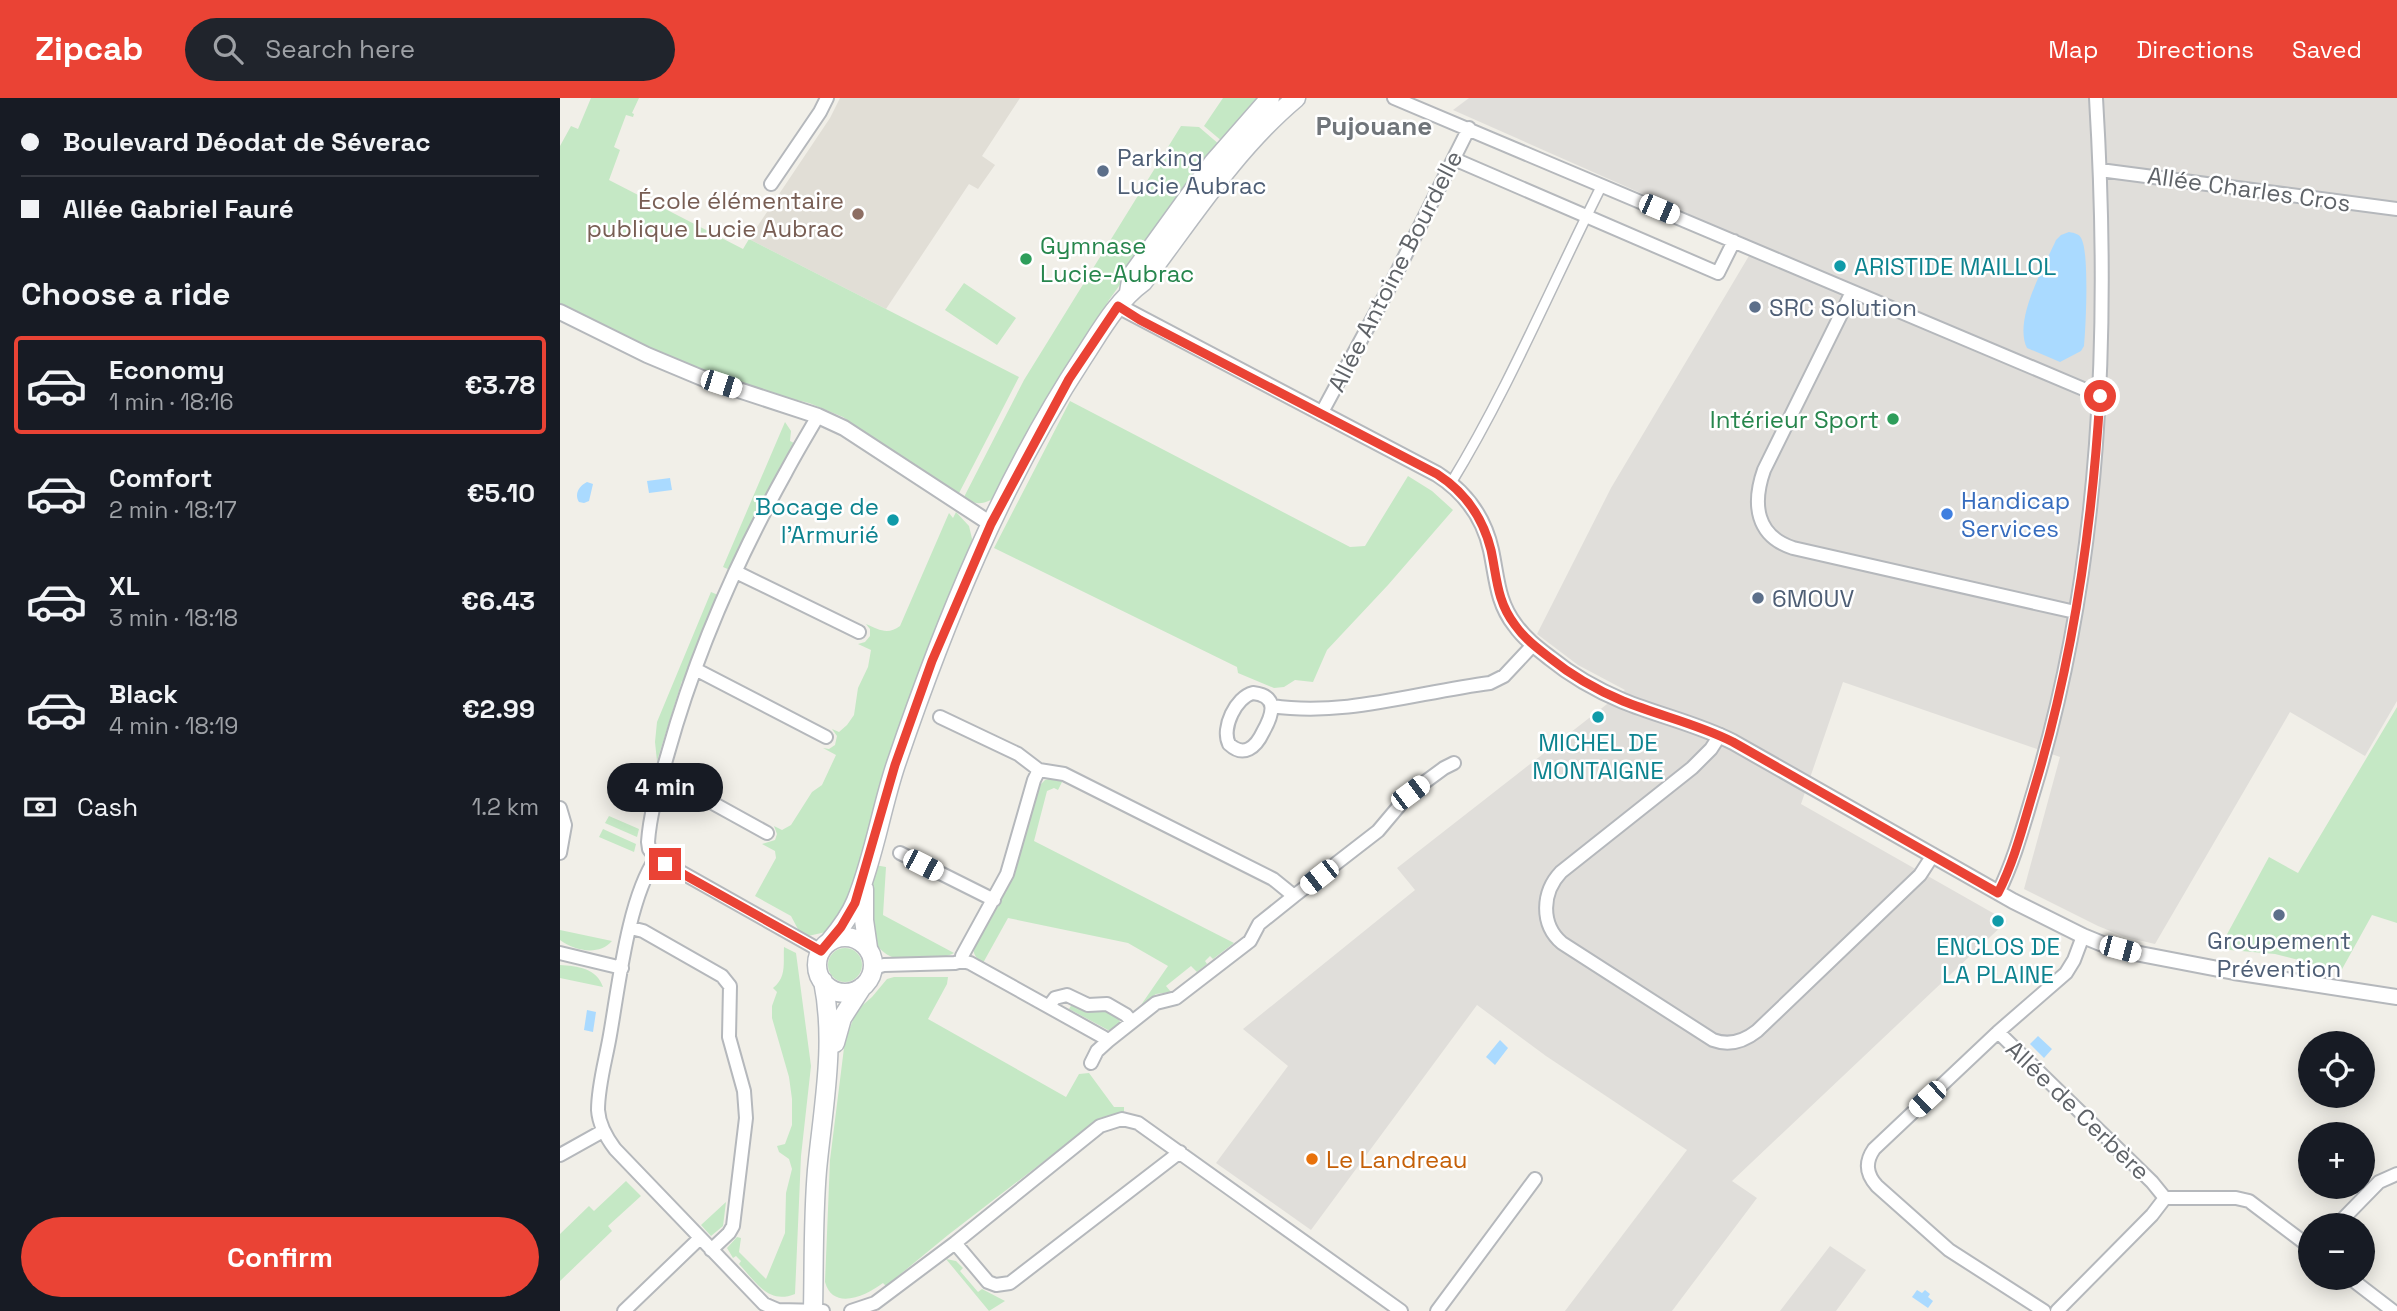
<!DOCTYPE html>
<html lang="en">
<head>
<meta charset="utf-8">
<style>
	body { margin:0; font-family:"Space Grotesk",sans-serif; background:#20242c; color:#f1f3f6; height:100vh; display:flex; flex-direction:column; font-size:26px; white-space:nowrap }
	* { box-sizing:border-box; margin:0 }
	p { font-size:23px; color:#9ea1a6 }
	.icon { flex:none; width:38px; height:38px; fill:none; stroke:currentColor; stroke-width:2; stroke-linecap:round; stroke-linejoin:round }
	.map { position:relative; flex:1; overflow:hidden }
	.sheet { display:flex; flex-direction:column; background:#171b24; width:560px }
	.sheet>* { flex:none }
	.banner { display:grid; align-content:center; height:154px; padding:0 21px; background:#171b24 }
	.tools { position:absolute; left:1738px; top:933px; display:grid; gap:14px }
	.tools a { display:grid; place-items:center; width:77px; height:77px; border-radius:50%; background:#171b24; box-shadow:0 4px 18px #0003; font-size:35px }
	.end { position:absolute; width:32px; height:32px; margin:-16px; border:9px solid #ea4335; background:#fff; box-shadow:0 0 0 4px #fff }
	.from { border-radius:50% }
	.bubble { position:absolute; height:49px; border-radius:24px; background:#171b24; box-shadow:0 4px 18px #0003; font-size:23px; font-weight:800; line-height:49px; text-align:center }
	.car { position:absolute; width:21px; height:42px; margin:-21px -10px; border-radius:9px; box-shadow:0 0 5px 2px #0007; background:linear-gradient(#fff 24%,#345 0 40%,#fff 0 76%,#345 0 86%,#fff 0) }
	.banner b { display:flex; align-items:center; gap:24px; height:66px; font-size:26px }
	.banner b+b { border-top:2px solid #363941 }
	.banner i { width:18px; height:18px; background:#f1f3f6 }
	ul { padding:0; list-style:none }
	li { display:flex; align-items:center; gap:21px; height:98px; margin:0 14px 10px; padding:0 7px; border:4px solid transparent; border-radius:7px }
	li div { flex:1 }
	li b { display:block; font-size:26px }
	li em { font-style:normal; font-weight:800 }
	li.selected { border-color:#ea4335 }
	li>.icon { width:63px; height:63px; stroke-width:1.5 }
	h2 { padding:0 21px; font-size:32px; line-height:84px }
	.pay { display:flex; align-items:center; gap:18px; height:77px; padding:0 21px; font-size:26px }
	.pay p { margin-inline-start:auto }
	.action { display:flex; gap:14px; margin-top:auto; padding:14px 21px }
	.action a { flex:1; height:80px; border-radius:42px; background:#ea4335; color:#fff; font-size:28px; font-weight:800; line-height:80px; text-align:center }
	header { display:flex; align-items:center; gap:42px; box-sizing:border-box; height:98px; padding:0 35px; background:#ea4335; color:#fff }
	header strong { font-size:33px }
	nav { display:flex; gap:38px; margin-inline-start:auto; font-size:24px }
	.search { width:490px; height:63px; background:#20242c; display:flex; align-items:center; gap:18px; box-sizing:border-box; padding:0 24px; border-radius:38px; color:#9ea1a6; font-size:26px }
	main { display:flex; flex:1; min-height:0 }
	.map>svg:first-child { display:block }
	.industrial { fill:#e0deda }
	.education { fill:#e1ded6 }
	.green { fill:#c5e8c5 }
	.water { fill:#aadaff }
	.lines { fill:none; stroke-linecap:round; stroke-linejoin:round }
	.pedestrian-casing { stroke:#b5b8bc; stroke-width:12 }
	.minor-casing { stroke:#b5b8bc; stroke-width:16 }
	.tertiary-casing { stroke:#b5b8bc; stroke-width:18 }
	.secondary-casing { stroke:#b6babf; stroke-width:21 }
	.pedestrian { stroke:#fff; stroke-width:9 }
	.minor { stroke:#fff; stroke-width:12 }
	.tertiary { stroke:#fff; stroke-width:14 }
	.secondary { stroke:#fff; stroke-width:18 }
	.route { stroke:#ea4335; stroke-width:9 }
	.service-dot { fill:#5c6f8a; stroke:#fff; stroke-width:2.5 }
	.education-dot { fill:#8d6e63; stroke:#fff; stroke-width:2.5 }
	.leisure-dot { fill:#2e9e5b; stroke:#fff; stroke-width:2.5 }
	.culture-dot { fill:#0f9aa8; stroke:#fff; stroke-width:2.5 }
	.shop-dot { fill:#3f7fe0; stroke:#fff; stroke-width:2.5 }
	.food-dot { fill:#e8710a; stroke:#fff; stroke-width:2.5 }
	.labels { text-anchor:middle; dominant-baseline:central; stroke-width:5; stroke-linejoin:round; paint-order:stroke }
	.service-label { font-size:24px; fill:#4e5e75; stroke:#fff; text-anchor:start }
	.street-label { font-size:24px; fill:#5f6368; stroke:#fff }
	.education-label { font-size:24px; fill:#785e54; stroke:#fff; text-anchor:end }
	.leisure-label { font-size:24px; fill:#27864d; stroke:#fff; text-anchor:start }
	.culture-label { font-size:24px; fill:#0d838f; stroke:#fff }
	.shop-label { font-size:24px; fill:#366cbe; stroke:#fff; text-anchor:start }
	.food-label { font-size:24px; fill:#c56008; stroke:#fff; text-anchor:start }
	.neighbourhood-label { font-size:26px; font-weight:bold; fill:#70757a; stroke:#fff }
</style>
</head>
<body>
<header>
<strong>Zipcab</strong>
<div class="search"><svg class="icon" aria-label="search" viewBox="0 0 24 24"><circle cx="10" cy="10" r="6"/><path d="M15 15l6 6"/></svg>Search here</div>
<nav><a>Map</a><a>Directions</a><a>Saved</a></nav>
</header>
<main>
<section class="sheet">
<div class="banner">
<b><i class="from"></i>Boulevard Déodat de Séverac</b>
<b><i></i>Allée Gabriel Fauré</b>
</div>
<h2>Choose a ride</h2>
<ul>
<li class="selected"><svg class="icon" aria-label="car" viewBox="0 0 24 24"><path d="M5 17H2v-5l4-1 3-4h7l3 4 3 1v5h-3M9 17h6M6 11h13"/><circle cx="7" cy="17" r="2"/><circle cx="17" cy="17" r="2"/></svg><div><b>Economy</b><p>1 min · 18:16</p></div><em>€3.78</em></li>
<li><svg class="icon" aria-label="car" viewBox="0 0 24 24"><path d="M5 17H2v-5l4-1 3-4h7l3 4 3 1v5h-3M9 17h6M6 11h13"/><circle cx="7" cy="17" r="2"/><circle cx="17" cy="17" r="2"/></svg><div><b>Comfort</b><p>2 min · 18:17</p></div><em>€5.10</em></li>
<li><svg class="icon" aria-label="car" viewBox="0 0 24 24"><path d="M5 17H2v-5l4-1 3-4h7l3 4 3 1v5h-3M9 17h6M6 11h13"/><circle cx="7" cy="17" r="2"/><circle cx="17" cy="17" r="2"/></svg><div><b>XL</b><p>3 min · 18:18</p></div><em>€6.43</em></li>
<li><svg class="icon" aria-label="car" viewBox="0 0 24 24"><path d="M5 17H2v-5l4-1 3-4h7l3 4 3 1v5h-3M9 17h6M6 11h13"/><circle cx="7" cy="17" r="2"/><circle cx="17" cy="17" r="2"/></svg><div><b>Black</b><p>4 min · 18:19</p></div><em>€2.99</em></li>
</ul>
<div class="pay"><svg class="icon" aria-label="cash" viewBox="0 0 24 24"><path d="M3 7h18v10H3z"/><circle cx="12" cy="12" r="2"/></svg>Cash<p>1.2 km</p></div>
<div class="action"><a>Confirm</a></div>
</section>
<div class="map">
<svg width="1837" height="1213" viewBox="0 0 1837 1213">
	<rect width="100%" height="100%" fill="#f1efe8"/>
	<path class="industrial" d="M 909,0 L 1837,0 L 1837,603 L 1805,658 L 1730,614 L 1595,846 L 1565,839 L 1538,828 L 1464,791 L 1500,659 L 1283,584 L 1241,706 L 1447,823 L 1172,1083 L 1197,1100 L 1112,1213 L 1005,1213 L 1127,1052 L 986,958 L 917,907 L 751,1132 L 656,1065 L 728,968 L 683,931 L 855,792 L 837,770 L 1065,592 L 1018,567 L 977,536 L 1051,390 L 1196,146 L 893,12 Z
		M 1270,1148 L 1306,1172 L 1276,1213 L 1220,1213 Z"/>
	<path class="education" d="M 280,0 L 460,0 L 422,58 L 435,67 L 418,91 L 409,86 L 326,211 L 189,141 L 270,20 Z"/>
	<path class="green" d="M 31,0 L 79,0 L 72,15 L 74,16 L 73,19 L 66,17 L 54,49 L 60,52 L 49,82 L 183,151 L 189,141 L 459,279 L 398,397 L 283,319 L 249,305 L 188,290 L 92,254 L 0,207 L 0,48 L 11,28 L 18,31 Z
		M 663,0 L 704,0 L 663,44 L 644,28 Z
		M 621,28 L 639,29 L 660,47 L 549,202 L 476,323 L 433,401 C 421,407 415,406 403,401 L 464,282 Z
		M 404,185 L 456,220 L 437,247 L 385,212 Z
		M 510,303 L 790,449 L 805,448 L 848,378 L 872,393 L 893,412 L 828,487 L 767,552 L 753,584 L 735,582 L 724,589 L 714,590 L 678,575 L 677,569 L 434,450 Z
		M 225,324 L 231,333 L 230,343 L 234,345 L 170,472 L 163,469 Z
		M 396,414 L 409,428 L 413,445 L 356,582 L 328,667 L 292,796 L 280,823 L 266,834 L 248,838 L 240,835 L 231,818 L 195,798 L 216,760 L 215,753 L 202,746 L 215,742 L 217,736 L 214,728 L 222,732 L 231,727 L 252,694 L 262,687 L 276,657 L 263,650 L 269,651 L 275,647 L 277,638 L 272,631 L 279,634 L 287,627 L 294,617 L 298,590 L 308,569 L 311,552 L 298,546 L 305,544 L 310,538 L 310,531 L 306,526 C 319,532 328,537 340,528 L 389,415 L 393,420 Z
		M 151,494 L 158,497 L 125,584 L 122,583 L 97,663 L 95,644 L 97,624 Z
		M 1837,609 L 1837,825 L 1812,817 L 1781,873 L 1715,856 L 1659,851 L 1709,759 L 1738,775 Z
		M 492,680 L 503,682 L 498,692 L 494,690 L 487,693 L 474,743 L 674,845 L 653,861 L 650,858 L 645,863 L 647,866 L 637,874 L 631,868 L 606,888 L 611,894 L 596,896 L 581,907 L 608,868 L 568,845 L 448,820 L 423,865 C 417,861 414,858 413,850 L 477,690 L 485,682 Z
		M 49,718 L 79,731 L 77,739 L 45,725 Z
		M 43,731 L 76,746 L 74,754 L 39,739 Z
		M 315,767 L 326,769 L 323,817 L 394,855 C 383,862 345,863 332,859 C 325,856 319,851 315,844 L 309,796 Z
		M 0,832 L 52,843 C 39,858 15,853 0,842 Z
		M 224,849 L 236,855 L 251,968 L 241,1058 L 235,1196 C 208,1207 196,1184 179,1166 L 181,1163 L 176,1158 L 173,1160 L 167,1150 L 177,1139 L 181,1140 L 179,1154 L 206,1181 L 225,1135 L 226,1095 L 232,1071 L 229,1061 L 219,1054 L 217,1048 L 225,1046 L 232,1027 L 232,1001 L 229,979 L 212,920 L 212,908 L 217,894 L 213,890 C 227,879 223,865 224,849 Z
		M268 867a17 17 0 1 1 34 0a17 17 0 1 1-34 0Z
		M 0,867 C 17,868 37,870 43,889 L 0,880 Z
		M 334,879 L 388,879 L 387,886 L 368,921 L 506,999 L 519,976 L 529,975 L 554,1009 L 564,1009 L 564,1014 L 540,1020 L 388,1137 L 326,1188 L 323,1185 C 306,1198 273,1213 265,1184 L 270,1062 L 285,942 L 297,912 L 312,899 L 327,881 Z
		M 512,906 L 527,914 L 544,912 L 558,920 L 560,924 L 551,932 L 548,932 L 509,911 Z
		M 66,1083 L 81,1098 L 48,1128 L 52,1133 L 0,1183 L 0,1136 L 29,1108 L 34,1113 Z
		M 166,1104 L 163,1128 L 151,1138 L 141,1127 Z
		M 386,1161 L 396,1163 L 403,1170 L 400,1173 L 418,1194 L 422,1191 L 445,1203 L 429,1213 Z"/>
	<path class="water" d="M 1509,134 C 1515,135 1520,136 1522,142 C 1529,158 1526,228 1524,248 L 1521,253 L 1500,264 L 1467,250 C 1453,222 1484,169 1496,142 L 1501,137 Z
		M 110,380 L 112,392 L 89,395 L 87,383 Z
		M 27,384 L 33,386 L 29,403 L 24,405 L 19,404 C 14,396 19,388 27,384 Z
		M 27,912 L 36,914 L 33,934 L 24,932 Z
		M 1478,938 L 1492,951 L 1484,960 L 1470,946 Z
		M 940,942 L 948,950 L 935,967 L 926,959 Z
		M 1357,1192 L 1362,1195 L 1365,1192 L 1370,1196 L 1368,1199 L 1373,1203 L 1368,1210 L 1352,1199 Z"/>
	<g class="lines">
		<defs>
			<path id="pedestrian" d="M 891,385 C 949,290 992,186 1042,87"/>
			<path id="minor" d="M 834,0 L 1540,298
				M 894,61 L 1158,175 L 1174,143
				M 1540,72 L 1837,111
				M 211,86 L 260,14 L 267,0
				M 1292,194 L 1204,372 C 1192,406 1196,438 1233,450 L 1515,514
				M 761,316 L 828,192 L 909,30
				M 258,318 C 247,337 236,355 226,374 C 177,462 135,558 108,655 C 100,683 90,714 88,744 L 89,751 L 96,760 L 261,853
				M 176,474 L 299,534
				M 135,571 L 266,639
				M 693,595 C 720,598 712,618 703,634 C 696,649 684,660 669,646 C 661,630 676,599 693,595 Z
				M 712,608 C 785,619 858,594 930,585 L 944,578 L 973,547
				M 380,619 L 458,656 L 479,672
				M 1160,637 L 1151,651 L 1132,670 L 1001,774 C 982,794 980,826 1002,845 L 1153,942 C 1169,948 1183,944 1197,933 L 1360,777 L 1373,757
				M 102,677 L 207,735
				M 0,710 L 5,727 L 0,755
				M 340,755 L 434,802
				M 96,760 C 68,801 59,886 50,937 C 46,961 38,987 38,1012 C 39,1027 46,1039 55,1051 L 204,1206 L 218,1212 L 263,1213
				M 1438,795 C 1455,761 1464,725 1475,689 C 1542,466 1550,231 1536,0
				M 734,798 L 818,733 L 850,695 L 884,670 L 894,665
				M 71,830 L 83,833 L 162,878 L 170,888 L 169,939 L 184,993 L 186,1020 L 173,1128 L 169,1135 L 151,1152
				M 0,855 L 62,870
				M 313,870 L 324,867 L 395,865 L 402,863 L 410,865 L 543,939 L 548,943 L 596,905 L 616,900 L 690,843 L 699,826 L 734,798 L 713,781 L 504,676 L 479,672 L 474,682 L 447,776 L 402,858 L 402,863
				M 489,908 L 495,900 L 507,897 L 528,907 L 547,906 L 566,917 L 572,924
				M 1438,934 L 1592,1084 L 1605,1100
				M 531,965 L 537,953 L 548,943
				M 0,1057 L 43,1033
				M 1605,1100 L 1676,1100 L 1689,1103 L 1750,1149
				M 1777,1127 L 1819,1084 L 1837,1076
				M 395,1145 L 428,1184 L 436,1187 L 450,1185 L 620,1054
				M 1790,1180 L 1833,1213
				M 64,1213 L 140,1140
				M 291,1213 L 315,1205 L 395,1145 L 540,1028 L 562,1021 L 578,1025 L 841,1213
				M 877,1213 L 975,1081
				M 1484,1213 L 1389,1152 L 1317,1088 C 1306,1076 1305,1064 1314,1051 L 1438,934 L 1506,875 L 1514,862 L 1523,838
				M 1497,1213 L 1592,1117 L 1605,1100"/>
			<path id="tertiary" d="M 558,208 L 877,376 C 905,394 924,420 931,452 C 937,480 937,504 955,527 C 964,540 977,550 990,560 C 1012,578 1037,592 1063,603 C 1100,618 1138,626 1173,644 L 1453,803 L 1523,838 L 1545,847 L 1575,855 L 1674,874 L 1837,899
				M 0,214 L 87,257 L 142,280 L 258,318 L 284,330 L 431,426"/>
			<path id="secondary" d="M 569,194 L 572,177 L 653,65 L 710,0
				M 304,791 L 304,822 L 308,850
				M257 867a28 28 0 1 1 56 0a28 28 0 1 1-56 0Z
				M 270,843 C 280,831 290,818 296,803 C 314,759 321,711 336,666 C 384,525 441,384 524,258 C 541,232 557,203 583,184 C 630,122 675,51 736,0
				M 275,945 L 282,920 L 302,889
				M 253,1213 C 254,1166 253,1119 257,1072 C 263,1009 276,946 263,883"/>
		</defs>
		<use href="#pedestrian" class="pedestrian-casing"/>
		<use href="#minor" class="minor-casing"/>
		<use href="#tertiary" class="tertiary-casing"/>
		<use href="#secondary" class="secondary-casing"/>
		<use href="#pedestrian" class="pedestrian"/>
		<use href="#minor" class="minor"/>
		<use href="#tertiary" class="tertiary"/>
		<use href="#secondary" class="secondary"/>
	</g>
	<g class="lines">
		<path class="route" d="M 105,766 L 261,853 L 281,829 L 295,805 L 335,667 L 372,563 L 431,426 L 509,281 L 558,208 L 580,222 L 877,376 C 905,394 923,420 931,452 C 937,480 937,504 955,527 C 964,540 977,550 990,560 C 1012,578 1037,592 1063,603 C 1100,618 1138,626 1173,644 L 1438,795 C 1455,762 1464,724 1475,688 C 1513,562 1532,430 1540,298"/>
	</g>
	<g class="service-dot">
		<circle cx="543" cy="73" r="7"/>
		<circle cx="1195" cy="209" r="7"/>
		<circle cx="1198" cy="500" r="7"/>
		<circle cx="1719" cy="817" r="7"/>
	</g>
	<circle class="education-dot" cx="298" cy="116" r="7"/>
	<g class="leisure-dot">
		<circle cx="466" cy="161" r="7"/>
		<circle cx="1333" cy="321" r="7"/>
	</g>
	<g class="culture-dot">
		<circle cx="1280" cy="168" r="7"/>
		<circle cx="333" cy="422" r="7"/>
		<circle cx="1038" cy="619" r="7"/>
		<circle cx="1438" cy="823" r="7"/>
	</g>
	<circle class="shop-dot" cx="1387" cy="416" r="7"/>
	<circle class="food-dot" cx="752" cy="1061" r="7"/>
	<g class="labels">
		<g class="service-label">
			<text x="557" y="59">Parking<tspan x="557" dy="28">Lucie Aubrac</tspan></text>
			<text x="1209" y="209">SRC Solution</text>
			<text x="1212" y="500">6MOUV</text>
			<text x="1719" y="842" text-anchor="middle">Groupement<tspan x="1719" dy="28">Prévention</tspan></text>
		</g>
		<g class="street-label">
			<text transform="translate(1689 91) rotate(8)">Allée Charles Cros</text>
			<text transform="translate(835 173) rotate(-63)">Allée Antoine Bourdelle</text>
			<text transform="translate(1518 1012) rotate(44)">Allée de Cerbère</text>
		</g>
		<g class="education-label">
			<text x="284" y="102">École élémentaire<tspan x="284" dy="28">publique Lucie Aubrac</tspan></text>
		</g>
		<g class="leisure-label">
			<text x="480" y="147">Gymnase<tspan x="480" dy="28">Lucie-Aubrac</tspan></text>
			<text x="1319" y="321" text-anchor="end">Intérieur Sport</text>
		</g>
		<g class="culture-label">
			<text x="1294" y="168" text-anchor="start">ARISTIDE MAILLOL</text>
			<text x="319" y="408" text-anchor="end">Bocage de<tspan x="319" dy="28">l'Armurié</tspan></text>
			<text x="1038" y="644">MICHEL DE<tspan x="1038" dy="28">MONTAIGNE</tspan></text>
			<text x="1438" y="848">ENCLOS DE<tspan x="1438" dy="28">LA PLAINE</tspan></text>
		</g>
		<g class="shop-label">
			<text x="1401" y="402">Handicap<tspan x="1401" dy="28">Services</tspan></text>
		</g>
		<g class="food-label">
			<text x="766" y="1061">Le Landreau</text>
		</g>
		<g class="neighbourhood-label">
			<text x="814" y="28">Pujouane</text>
		</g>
	</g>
</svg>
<div class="tools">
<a><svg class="icon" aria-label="locate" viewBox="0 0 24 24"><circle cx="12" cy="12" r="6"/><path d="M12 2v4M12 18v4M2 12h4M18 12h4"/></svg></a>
<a>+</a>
<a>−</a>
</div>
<i class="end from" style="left:1540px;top:298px"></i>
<i class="end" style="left:105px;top:766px"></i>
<div class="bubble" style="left:47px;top:665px;width:116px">4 min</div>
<i class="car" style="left:1099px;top:111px;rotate:113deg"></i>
<i class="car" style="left:161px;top:286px;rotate:108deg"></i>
<i class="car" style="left:850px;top:695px;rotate:53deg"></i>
<i class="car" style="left:363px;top:767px;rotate:117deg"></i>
<i class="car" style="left:759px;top:779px;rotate:232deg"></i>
<i class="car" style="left:1560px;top:851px;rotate:105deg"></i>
<i class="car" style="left:1367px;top:1001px;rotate:227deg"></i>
</div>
</main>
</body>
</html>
